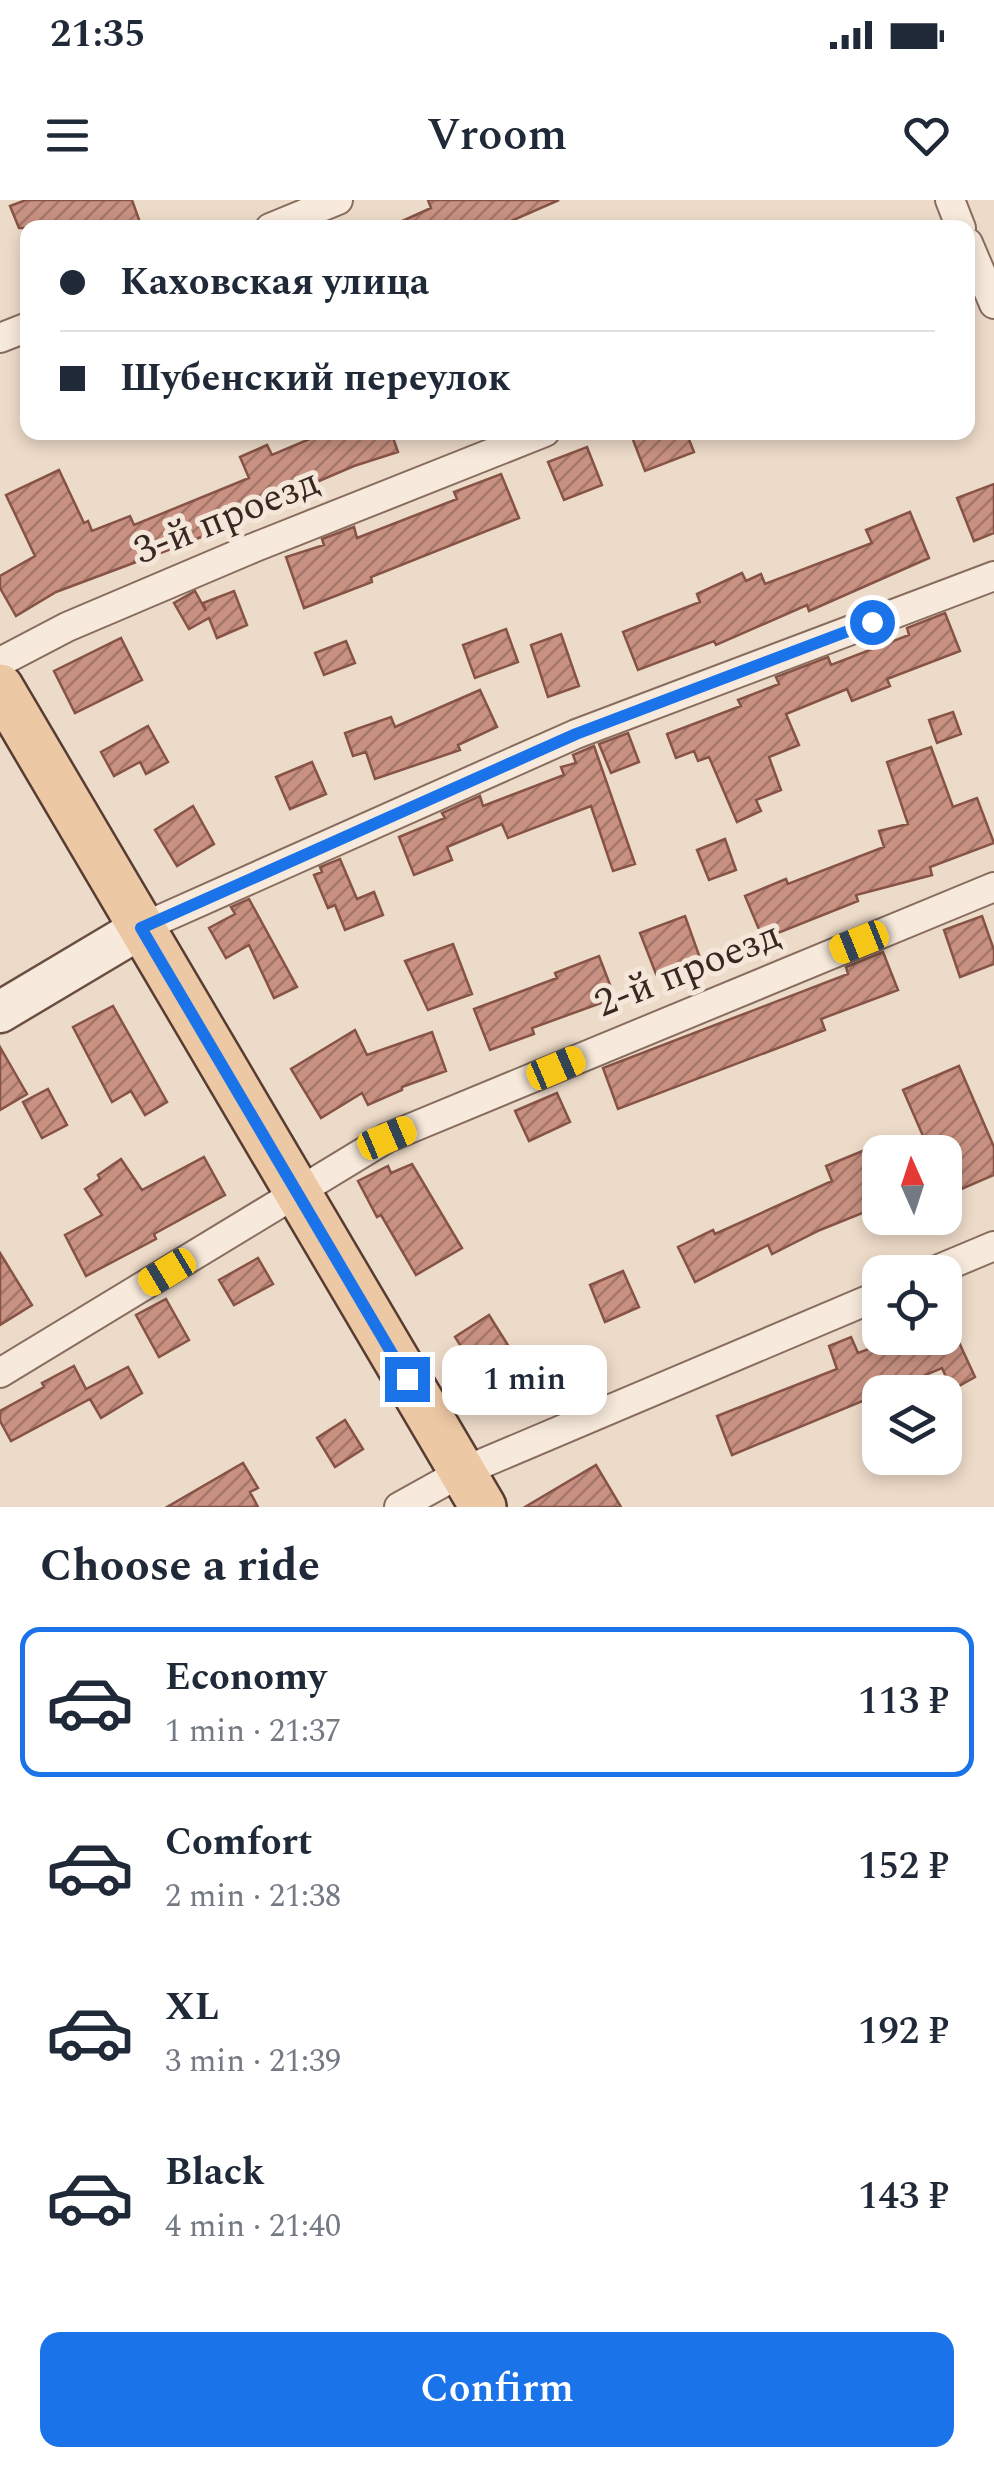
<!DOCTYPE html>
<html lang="en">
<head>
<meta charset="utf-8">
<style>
	body { margin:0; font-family:Spectral,serif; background:#f6f6f7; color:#1f2937; height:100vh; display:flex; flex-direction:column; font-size:38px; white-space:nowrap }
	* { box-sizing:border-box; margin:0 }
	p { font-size:32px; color:#747a83 }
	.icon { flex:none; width:55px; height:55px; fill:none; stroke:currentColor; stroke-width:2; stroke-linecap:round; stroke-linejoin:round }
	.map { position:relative; height:1307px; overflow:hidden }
	.panel { display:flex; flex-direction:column; background:#fff; flex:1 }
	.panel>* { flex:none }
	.banner { position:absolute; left:20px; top:20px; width:955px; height:220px; border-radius:20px; box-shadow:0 5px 15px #0003; display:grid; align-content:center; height:220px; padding:0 40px; background:#fff }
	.needle { width:65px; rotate:357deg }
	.buttons { position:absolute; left:862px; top:935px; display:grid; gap:20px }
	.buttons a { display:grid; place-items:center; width:100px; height:100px; border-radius:20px; background:#fff; box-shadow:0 5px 15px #0003; font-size:50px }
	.end { position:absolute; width:45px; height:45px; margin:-22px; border:12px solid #1a73e8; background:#fff; box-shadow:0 0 0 5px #fff }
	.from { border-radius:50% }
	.bubble { position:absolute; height:70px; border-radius:20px; background:#fff; box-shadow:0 5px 15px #0003; font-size:32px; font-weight:600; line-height:70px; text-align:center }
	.car { position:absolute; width:30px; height:60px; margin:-30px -15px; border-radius:12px; box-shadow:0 0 8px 2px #0007; background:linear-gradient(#f5c518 24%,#345 0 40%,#f5c518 0 76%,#345 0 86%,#f5c518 0) }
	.banner b { display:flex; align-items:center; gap:35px; height:95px; font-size:38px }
	.banner b+b { border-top:2px solid #e0e1e3 }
	.banner i { width:25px; height:25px; background:#1f2937 }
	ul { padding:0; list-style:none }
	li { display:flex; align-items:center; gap:30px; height:150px; margin:0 20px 15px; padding:0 20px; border:5px solid transparent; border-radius:20px }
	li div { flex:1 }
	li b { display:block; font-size:38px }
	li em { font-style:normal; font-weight:600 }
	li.active { border-color:#1a73e8 }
	li>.icon { width:90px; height:90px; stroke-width:1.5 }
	h2 { padding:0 40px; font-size:45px; line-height:120px }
	.cta { display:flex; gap:20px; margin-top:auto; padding:20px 40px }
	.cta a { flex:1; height:115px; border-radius:20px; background:#1a73e8; color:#fff; font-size:40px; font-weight:600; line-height:115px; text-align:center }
	.status { display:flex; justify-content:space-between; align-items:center; height:70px; padding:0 50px; background:#fff; direction:ltr }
	.status svg { height:28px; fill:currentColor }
	header { display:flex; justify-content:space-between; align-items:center; height:130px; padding:0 40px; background:#fff; font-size:45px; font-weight:600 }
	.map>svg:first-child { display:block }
	.building { fill:url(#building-hatch); stroke:#865346; stroke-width:2.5 }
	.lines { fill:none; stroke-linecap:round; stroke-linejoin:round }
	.street-casing { stroke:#886d5f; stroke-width:32 }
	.secondary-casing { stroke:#6a4e42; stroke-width:45 }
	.primary-casing { stroke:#563c32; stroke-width:50 }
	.street { stroke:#f7eadc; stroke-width:28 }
	.secondary { stroke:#f7eadc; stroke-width:40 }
	.primary { stroke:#edc8a4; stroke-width:45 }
	.route { stroke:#1a73e8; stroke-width:12 }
	.labels { text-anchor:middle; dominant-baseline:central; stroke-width:10; stroke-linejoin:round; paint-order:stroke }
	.street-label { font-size:40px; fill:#392821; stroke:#f4e7d9 }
</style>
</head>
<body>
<div class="status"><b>21:35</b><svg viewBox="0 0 49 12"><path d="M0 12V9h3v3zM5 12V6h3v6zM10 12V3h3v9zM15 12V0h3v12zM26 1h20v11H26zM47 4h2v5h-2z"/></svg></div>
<header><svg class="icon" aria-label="menu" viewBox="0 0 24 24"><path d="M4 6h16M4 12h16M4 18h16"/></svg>Vroom<svg class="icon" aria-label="heart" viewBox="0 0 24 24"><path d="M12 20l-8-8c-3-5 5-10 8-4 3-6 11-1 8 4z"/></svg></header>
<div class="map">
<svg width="994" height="1307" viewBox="0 0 994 1307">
	<defs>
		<pattern id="building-hatch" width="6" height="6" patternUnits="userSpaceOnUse" patternTransform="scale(2.5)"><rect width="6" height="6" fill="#c89181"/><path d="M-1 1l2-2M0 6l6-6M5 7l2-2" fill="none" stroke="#a37669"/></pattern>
	</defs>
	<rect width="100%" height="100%" fill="#eddbc9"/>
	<path class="building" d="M 26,0 L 132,0 L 142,28 L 19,28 L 10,6 Z
		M 428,0 L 559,0 L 495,28 L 387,28 L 431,8 Z
		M 326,232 L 391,232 L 398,252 L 354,266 L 221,323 L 223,328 L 179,346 L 56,392 L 16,416 L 0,388 L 0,376 L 35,356 L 6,295 L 59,270 L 84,323 L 88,321 L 92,331 L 130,316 L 134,325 L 249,278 L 240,257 L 267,245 L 272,255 Z
		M 630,232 L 686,232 L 694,252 L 645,271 Z
		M 587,247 L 602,285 L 564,300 L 548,262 Z
		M 501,274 L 519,318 L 371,377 L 372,382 L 304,408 L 286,357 L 324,345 L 322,339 L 354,327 L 357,338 L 457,299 L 454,292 Z
		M 994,284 L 994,333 L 974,341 L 957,298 Z
		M 910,312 L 929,358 L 809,411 L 807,405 L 716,445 L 714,441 L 638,470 L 623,432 L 700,402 L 697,394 L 742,373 L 746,381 L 761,374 L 765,384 L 872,343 L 866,330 Z
		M 195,391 L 206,411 L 203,403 L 234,391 L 247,425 L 217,438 L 209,418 L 189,429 L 174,403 Z
		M 945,413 L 960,451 L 887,479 L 890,486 L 852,501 L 847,489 L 786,514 L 799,545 L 769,557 L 781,590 L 756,600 L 761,611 L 737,622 L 709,557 L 698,561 L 694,551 L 676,558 L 667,534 L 741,506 L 738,500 L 779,484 L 776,477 L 828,457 L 831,465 L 909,435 L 907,428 Z
		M 506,429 L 518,462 L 475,478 L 463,445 Z
		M 561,434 L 579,486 L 548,497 L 531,445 Z
		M 121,438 L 142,480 L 75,513 L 54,471 Z
		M 346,441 L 355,463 L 324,475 L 315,453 Z
		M 480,490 L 497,527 L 458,545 L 460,550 L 375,579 L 366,552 L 353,556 L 345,533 L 391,517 L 395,527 Z
		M 953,512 L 961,534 L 937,543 L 929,520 Z
		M 148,526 L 168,562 L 146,574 L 140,562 L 114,576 L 101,552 Z
		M 628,533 L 639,562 L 611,573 L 599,544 Z
		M 594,546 L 635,664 L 613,671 L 591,606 L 508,638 L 502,624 L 447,647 L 452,660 L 414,675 L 399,637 L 445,618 L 442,613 L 480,596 L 483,606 L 564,575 L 561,567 L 576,563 L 573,555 Z
		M 931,547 L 953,607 L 977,598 L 994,643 L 930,667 L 932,675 L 856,695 L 858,701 L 763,739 L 745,696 L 786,679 L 788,684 L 884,647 L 879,631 L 908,624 L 887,562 Z
		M 312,562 L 326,594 L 290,609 L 276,577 Z
		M 193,606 L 214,644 L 177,666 L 155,630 Z
		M 725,639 L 736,670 L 709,680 L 697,650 Z
		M 340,659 L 357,699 L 374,692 L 383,715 L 345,730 L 335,705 L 328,708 L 314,675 L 322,672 L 320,667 Z
		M 249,699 L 297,787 L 274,798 L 249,745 L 226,758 L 209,728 L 235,714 L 231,707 Z
		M 685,716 L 700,758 L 656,774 L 640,733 Z
		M 982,716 L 994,750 L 994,764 L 960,777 L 944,730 Z
		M 453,744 L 472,794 L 428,810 L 405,761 Z
		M 883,752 L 898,790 L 821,819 L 825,830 L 618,909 L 603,868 L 848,774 L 846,767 Z
		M 599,756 L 615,798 L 532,828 L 534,834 L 490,850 L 474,809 L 557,778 L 555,773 Z
		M 113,806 L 167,902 L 145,915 L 131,891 L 112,902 L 73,827 Z
		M 355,830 L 367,855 L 432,832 L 446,871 L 402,887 L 402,890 L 368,905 L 362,893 L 321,918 L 291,869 Z
		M 0,847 L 27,894 L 0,910 Z
		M 959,866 L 994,947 L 994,975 L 945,996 L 945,952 L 930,952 L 903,890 Z
		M 48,889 L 67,925 L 42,938 L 23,902 Z
		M 557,893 L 570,922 L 529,941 L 515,911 Z
		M 870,948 L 880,972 L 880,1006 L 820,1030 L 772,1054 L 768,1045 L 695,1082 L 678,1047 L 713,1030 L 715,1034 L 832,981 L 826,966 Z
		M 204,957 L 225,995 L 154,1034 L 156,1039 L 86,1076 L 65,1035 L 102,1015 L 85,989 L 100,979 L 98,975 L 121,959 L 142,990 Z
		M 412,964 L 462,1048 L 416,1075 L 381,1015 L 377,1017 L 358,981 L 388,966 L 391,973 Z
		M 0,1053 L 32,1105 L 0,1125 Z
		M 258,1058 L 273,1084 L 234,1105 L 219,1080 Z
		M 623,1071 L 639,1107 L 605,1122 L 590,1085 Z
		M 166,1099 L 189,1140 L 159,1157 L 136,1115 Z
		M 489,1115 L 511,1150 L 477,1172 L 455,1137 Z
		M 851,1137 L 858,1153 L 899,1138 L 957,1138 L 975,1177 L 952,1190 L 942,1168 L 732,1255 L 717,1216 L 837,1169 L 829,1146 Z
		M 74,1166 L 86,1189 L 128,1167 L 142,1193 L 101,1218 L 90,1199 L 11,1241 L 0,1221 L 0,1211 L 44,1187 L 42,1183 Z
		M 345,1220 L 363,1249 L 335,1267 L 317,1238 Z
		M 243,1263 L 258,1288 L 250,1292 L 258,1307 L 167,1307 Z
		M 596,1265 L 621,1307 L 525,1307 Z"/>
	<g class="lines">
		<defs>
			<path id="street" d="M 950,0 L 961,28
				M 270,28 L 338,0
				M 968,43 L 994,104
				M 0,138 L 28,127
				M 0,462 L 67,427 L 253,348 L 545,232
				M 141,728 L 576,534 L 994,376
				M 932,1072 L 994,1046
				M 0,1173 L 387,938 L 994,687
				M 399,1307 L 462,1272 L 880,1095"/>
			<path id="secondary" d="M 0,812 L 141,728"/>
			<path id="primary" d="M 0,487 L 483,1307"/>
		</defs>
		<use href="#street" class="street-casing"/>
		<use href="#secondary" class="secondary-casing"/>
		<use href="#primary" class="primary-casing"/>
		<use href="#street" class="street"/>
		<use href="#secondary" class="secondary"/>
		<use href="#primary" class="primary"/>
	</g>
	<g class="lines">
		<path class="route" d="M 407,1179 L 141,728 L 576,534 L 872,422"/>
	</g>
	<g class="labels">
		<g class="street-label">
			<text transform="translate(227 317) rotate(-22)">3-й проезд</text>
			<text transform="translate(688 770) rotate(-22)">2-й проезд</text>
		</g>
	</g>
</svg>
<div class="buttons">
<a><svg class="needle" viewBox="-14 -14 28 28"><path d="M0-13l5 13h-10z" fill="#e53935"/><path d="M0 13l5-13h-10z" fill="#747a83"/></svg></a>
<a><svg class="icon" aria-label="locate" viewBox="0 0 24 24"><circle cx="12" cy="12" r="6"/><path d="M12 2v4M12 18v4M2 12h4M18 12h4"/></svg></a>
<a><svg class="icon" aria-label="layers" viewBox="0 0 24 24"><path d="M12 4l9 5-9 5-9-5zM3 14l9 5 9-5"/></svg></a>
</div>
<i class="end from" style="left:872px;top:422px"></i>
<i class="end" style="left:407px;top:1179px"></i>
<div class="bubble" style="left:442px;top:1145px;width:165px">1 min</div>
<i class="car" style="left:859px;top:742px;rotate:248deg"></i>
<i class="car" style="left:556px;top:868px;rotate:67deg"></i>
<i class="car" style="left:387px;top:938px;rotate:67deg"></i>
<i class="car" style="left:167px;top:1072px;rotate:239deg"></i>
<div class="banner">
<b><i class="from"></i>Каховская улица</b>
<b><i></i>Шубенский переулок</b>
</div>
</div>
<section class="panel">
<h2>Choose a ride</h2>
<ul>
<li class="active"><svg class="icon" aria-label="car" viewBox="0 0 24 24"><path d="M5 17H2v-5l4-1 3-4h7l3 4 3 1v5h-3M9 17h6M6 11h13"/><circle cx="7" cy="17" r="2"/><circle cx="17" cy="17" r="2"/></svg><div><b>Economy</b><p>1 min · 21:37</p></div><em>113 ₽</em></li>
<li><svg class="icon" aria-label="car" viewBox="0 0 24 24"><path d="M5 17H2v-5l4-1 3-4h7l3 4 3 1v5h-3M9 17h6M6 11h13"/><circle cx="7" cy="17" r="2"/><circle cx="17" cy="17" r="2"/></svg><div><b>Comfort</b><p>2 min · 21:38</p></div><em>152 ₽</em></li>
<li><svg class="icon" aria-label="car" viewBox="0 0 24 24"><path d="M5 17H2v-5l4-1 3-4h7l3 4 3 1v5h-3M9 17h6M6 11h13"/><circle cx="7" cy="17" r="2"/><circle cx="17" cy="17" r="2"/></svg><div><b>XL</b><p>3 min · 21:39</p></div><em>192 ₽</em></li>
<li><svg class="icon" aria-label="car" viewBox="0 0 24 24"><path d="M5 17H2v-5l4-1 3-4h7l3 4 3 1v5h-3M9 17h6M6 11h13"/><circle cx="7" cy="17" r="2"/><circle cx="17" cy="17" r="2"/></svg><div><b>Black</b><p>4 min · 21:40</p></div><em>143 ₽</em></li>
</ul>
<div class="cta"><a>Confirm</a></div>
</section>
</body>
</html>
